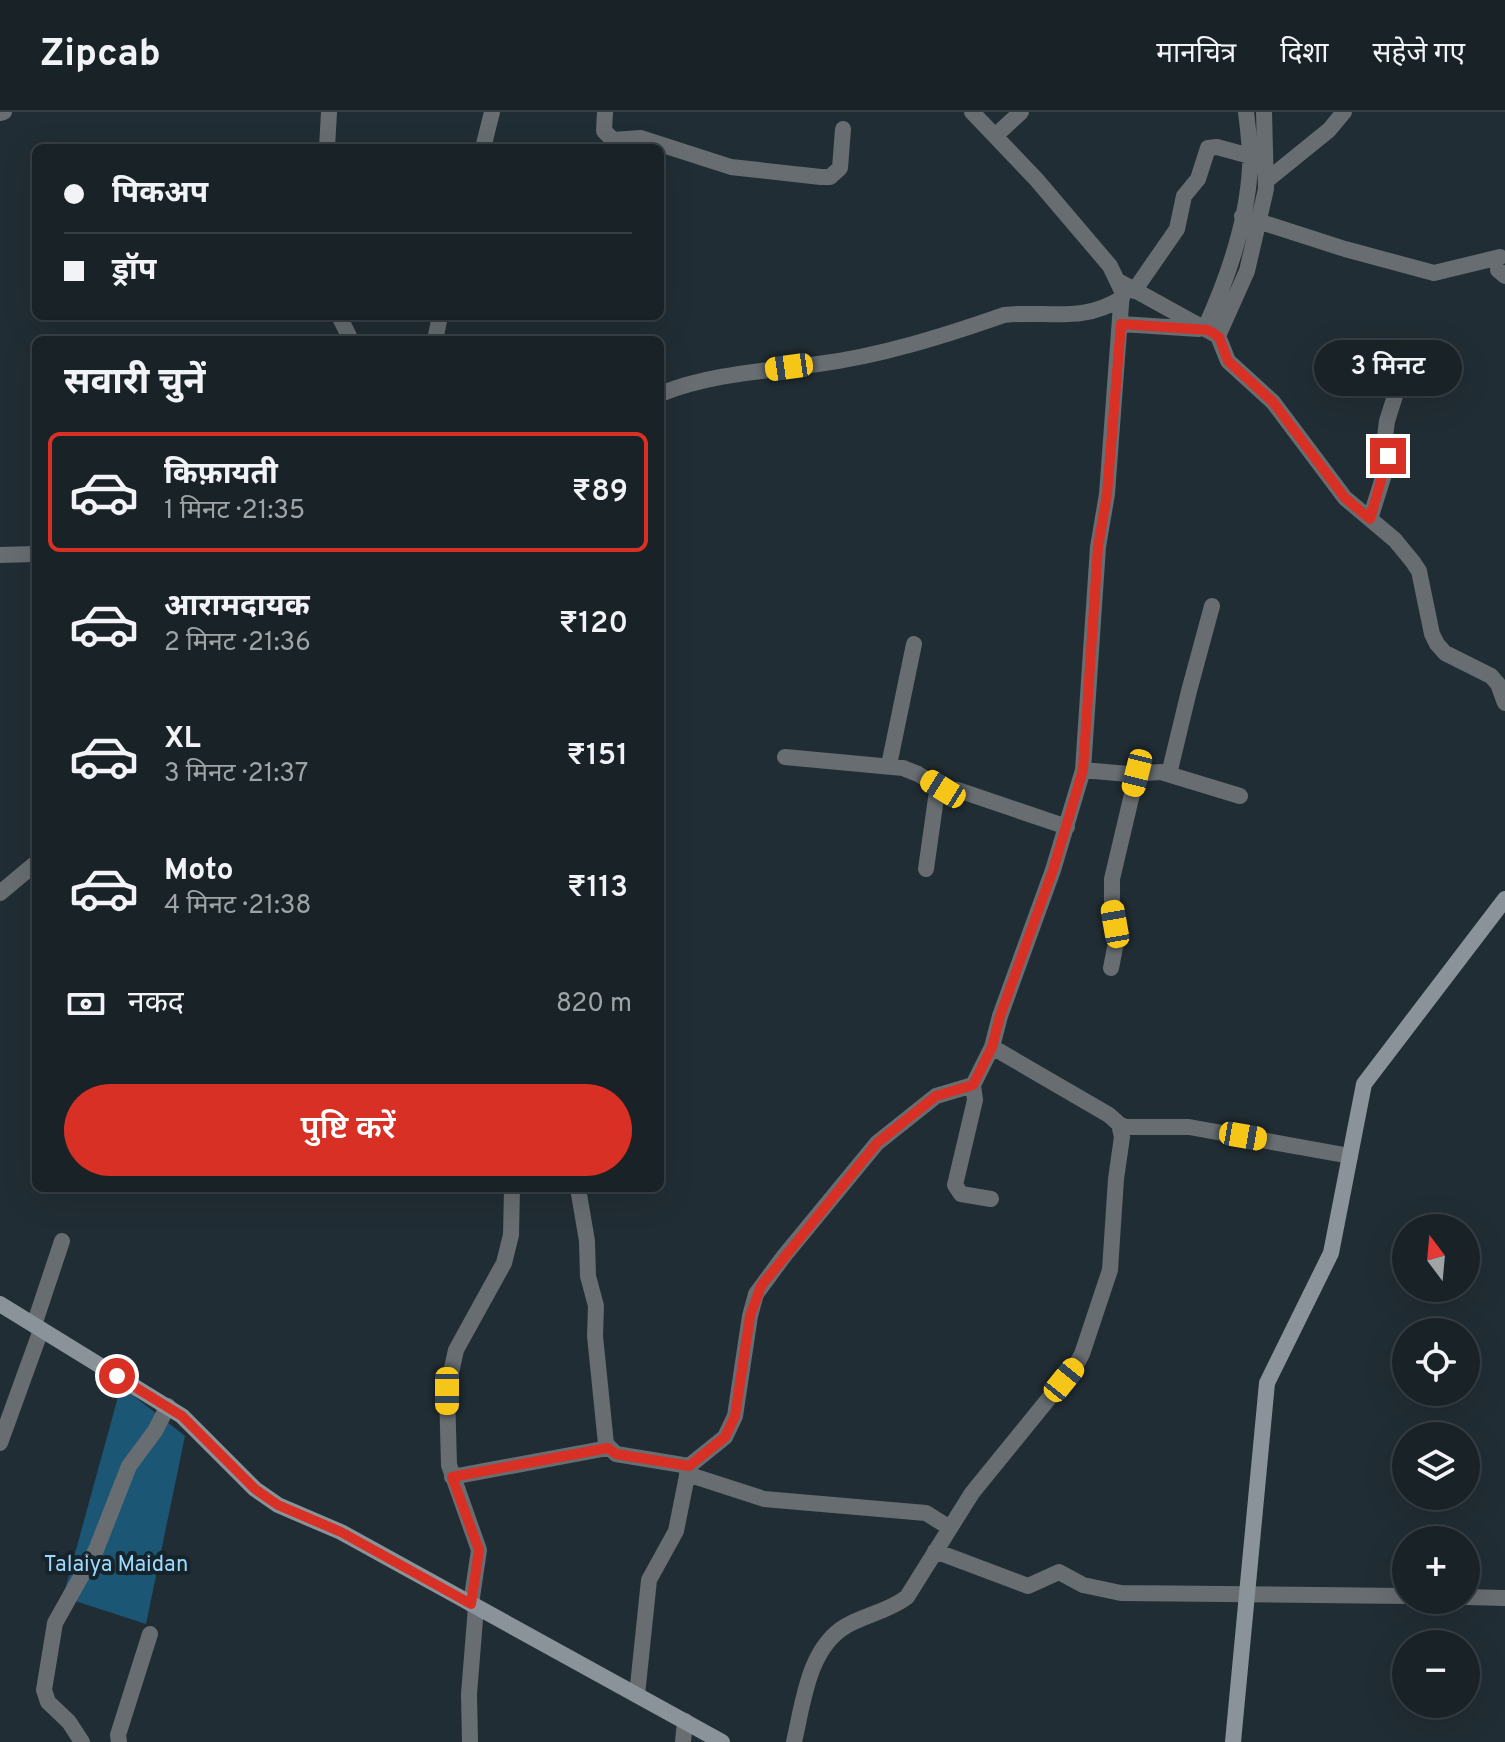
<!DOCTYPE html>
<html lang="hi">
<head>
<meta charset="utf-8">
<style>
	body { margin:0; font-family:Overpass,"Noto Sans Devanagari",sans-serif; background:#222a2f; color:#f1f3f6; height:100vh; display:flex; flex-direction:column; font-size:30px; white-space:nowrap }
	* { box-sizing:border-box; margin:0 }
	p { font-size:26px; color:#9fa4a7 }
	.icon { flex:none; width:44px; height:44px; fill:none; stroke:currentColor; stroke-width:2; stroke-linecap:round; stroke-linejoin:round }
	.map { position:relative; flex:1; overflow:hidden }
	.panel { position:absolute; left:32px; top:224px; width:632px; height:856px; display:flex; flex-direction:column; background:#192227; border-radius:12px; box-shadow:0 8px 32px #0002,0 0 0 2px #373f44 }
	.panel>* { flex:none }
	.guide { position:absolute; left:32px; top:32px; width:632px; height:176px; border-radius:12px; box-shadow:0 8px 32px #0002,0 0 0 2px #373f44; display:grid; align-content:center; height:176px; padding:0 32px; background:#192227 }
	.needle { width:52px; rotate:344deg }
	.controls { position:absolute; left:1392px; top:1102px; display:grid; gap:16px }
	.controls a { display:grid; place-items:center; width:88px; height:88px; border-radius:50%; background:#192227; box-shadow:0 8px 32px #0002,0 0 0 2px #373f44; font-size:40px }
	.end { position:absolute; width:36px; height:36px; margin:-18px; border:10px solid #d93025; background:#fff; box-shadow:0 0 0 4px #fff }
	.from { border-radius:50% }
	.bubble { position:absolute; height:56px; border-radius:28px; background:#192227; box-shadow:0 8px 32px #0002,0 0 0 2px #373f44; font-size:26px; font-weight:600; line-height:56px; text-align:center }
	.car { position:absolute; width:24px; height:48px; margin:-24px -12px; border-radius:10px; box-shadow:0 0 6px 2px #0007; background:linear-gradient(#f5c518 24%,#345 0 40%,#f5c518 0 76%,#345 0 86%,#f5c518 0) }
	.guide b { display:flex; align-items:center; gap:28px; height:76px; font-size:30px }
	.guide b+b { border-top:2px solid #373f44 }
	.guide i { width:20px; height:20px; background:#f1f3f6 }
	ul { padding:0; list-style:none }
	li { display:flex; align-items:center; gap:24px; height:120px; margin:0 16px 12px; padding:0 16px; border:4px solid transparent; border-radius:12px }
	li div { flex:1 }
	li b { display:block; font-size:30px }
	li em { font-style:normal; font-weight:600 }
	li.current { border-color:#d93025 }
	li>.icon { width:72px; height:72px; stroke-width:1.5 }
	h2 { padding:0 32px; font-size:36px; line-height:96px }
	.pay { display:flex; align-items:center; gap:20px; height:88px; padding:0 32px; font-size:30px }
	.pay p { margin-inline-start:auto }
	.action { display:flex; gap:16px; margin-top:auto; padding:16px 32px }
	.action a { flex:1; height:92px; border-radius:48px; background:#d93025; color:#fff; font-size:32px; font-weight:600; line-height:92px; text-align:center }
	header { display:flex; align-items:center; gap:48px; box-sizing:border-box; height:112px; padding:0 40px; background:#192227; border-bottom:2px solid #373f44 }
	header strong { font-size:38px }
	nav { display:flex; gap:44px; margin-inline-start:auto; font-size:28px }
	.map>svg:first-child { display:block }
	.green { fill:#1b5674 }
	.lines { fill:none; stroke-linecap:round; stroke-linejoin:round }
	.street { stroke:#676d71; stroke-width:16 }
	.secondary { stroke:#899399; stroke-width:16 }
	.route { stroke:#d93025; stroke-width:10 }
	.labels { text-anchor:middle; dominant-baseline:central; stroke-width:8; stroke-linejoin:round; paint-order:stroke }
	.park-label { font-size:22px; fill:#9bd9fd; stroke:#17232a }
</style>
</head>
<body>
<header>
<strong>Zipcab</strong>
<nav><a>मानचित्र</a><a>दिशा</a><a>सहेजे गए</a></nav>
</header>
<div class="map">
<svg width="1505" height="1630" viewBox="0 0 1505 1630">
	<rect width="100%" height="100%" fill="#212d34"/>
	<path class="green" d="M 121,1274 L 185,1324 L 146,1512 L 63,1485 Z"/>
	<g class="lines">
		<path class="street" d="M 605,0 L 604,19 L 613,28 L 641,26 L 731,55 L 821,65 L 830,65 L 840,56 L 843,17
			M 0,1 L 4,0
			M 995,24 L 1021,0
			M 327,36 L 329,0
			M 483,36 L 492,0
			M 1266,69 L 1329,18 L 1344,0
			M 1242,104 L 1345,137 L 1434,161 L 1500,145
			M 1498,158 L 1505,164
			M 1120,170 L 1218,224 L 1228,249 L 1273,290 L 1345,386 L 1395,428 L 1413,450 L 1419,459 L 1432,522 L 1437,532 L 1445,541 L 1491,564 L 1498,572 L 1505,591
			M 1134,179 L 1177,117 L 1184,84 L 1198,67 L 1208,36 L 1217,35 L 1250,44
			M 339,204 L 351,228
			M 1121,212 L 1199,217
			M 1205,216 C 1227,168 1247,109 1250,56 C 1251,37 1248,18 1246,0
			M 1218,224 L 1247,159 L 1266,77 L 1264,0
			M 435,228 L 440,204
			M 660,282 C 710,262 765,259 818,252 C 880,244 944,224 1004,203 C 1048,198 1081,212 1122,186
			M 1370,407 L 1387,353 L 1385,325 L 1387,309 L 1408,243
			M 0,443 L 36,442
			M 785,645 L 903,656 L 918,662 L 943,677
			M 889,653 L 914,532
			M 1083,658 L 1128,662 L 1161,660 L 1240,684
			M 1169,662 L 1189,579 L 1212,494
			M 926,757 L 936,686 L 938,679 L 958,678 L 1067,715
			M 0,781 L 36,751
			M 1111,856 L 1117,825 L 1112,793 L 1112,767 L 1137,661
			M 973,973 L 975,988 L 955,1073 L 961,1082 L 991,1087
			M 1119,1012 L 1125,1015 L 1189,1015 L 1350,1044
			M 578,1076 L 587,1129 L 588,1164 L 596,1194 L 595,1224 L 606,1332 L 616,1342 L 689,1354
			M 34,1213 L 62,1129
			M 0,1331 L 41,1218
			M 687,1362 L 764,1387 L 926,1401 L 950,1416
			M 452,1365 L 608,1336
			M 935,1439 L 1028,1474 L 1059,1460 L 1083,1473 L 1121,1481 L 1406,1484
			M 1466,1485 L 1505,1486
			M 471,1492 L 479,1438 L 449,1353 L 447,1279 L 456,1238 L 504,1151 L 511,1123 L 512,1076
			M 637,1583 L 649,1468 L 676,1419 L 689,1354 L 725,1325 L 735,1304 L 750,1204 L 756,1182 L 784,1144 L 877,1031 L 936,984 L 973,973 L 992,935
			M 82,1630 L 69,1610 L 48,1590 L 44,1578 L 55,1511 L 96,1438 L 129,1354 L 155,1319 L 168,1294
			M 119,1630 L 118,1623 L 150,1522
			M 470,1630 L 469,1582 L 476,1495
			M 683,1630 L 685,1609
			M 794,1630 C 803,1592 808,1536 846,1514 C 865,1503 889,1499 907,1485 L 972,1381 L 1076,1253 L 1082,1242 L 1110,1158 L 1116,1067 L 1122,1025 L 1119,1012 L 1109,1003 L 992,935 L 1000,904 L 1053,758 L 1083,658 L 1098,435 L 1107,382 L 1122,179 L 1110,154 L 1036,67 L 972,0"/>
		<path class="secondary" d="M 0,1192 L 182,1304 L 255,1377 L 278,1393 L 341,1420 L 722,1630
			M 1233,1630 L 1267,1271 L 1331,1141 L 1364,972 L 1505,787"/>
	</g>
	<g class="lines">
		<path class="route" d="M 117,1264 L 182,1304 L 255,1377 L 278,1393 L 341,1420 L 471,1492 L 479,1438 L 452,1365 L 608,1336 L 616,1342 L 689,1354 L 725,1325 L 735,1304 L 750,1204 L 761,1174 L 877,1031 L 936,984 L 973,973 L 992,935 L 1000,904 L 1053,758 L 1083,658 L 1098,435 L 1107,382 L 1121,212 L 1208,218 L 1219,225 L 1228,249 L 1273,290 L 1345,386 L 1370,407 L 1388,344"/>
	</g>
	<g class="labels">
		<g class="park-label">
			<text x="116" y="1453">Talaiya Maidan</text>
		</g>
	</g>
</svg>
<div class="controls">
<a><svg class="needle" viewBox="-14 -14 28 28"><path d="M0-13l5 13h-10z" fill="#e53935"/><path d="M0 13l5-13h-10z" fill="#9fa4a7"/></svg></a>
<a><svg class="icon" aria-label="locate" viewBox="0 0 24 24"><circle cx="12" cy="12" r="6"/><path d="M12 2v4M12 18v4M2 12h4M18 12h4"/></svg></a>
<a><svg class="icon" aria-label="layers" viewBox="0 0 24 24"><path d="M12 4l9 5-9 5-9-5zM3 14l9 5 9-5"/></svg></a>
<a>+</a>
<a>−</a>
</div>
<i class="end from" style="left:117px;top:1264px"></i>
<i class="end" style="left:1388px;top:344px"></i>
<div class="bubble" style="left:1314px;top:228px;width:148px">3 मिनट</div>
<i class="car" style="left:789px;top:255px;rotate:262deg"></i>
<i class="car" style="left:1137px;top:661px;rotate:194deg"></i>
<i class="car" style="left:943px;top:677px;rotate:302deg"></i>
<i class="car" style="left:1115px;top:812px;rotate:350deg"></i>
<i class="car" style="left:1243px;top:1024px;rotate:100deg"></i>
<i class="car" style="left:1064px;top:1268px;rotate:39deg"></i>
<i class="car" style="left:447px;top:1279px;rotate:180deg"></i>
<div class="guide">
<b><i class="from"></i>पिकअप</b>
<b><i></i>ड्रॉप</b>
</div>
<section class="panel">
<h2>सवारी चुनें</h2>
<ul>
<li class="current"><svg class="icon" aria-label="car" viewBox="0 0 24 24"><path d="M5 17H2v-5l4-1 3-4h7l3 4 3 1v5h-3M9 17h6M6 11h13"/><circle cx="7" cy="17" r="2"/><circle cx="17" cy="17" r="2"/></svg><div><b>किफ़ायती</b><p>1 मिनट · 21:35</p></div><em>₹89</em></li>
<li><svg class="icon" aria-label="car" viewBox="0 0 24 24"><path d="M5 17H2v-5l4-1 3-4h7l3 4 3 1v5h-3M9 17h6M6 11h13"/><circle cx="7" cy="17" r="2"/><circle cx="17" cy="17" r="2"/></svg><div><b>आरामदायक</b><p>2 मिनट · 21:36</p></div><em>₹120</em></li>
<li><svg class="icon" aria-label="car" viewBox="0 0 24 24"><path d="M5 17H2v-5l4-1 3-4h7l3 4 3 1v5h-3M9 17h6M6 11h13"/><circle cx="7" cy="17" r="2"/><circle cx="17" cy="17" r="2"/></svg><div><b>XL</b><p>3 मिनट · 21:37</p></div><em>₹151</em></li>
<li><svg class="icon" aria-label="car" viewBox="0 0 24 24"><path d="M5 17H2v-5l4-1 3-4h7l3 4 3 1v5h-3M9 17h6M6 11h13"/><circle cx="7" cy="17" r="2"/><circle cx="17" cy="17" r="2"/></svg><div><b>Moto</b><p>4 मिनट · 21:38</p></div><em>₹113</em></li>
</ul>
<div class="pay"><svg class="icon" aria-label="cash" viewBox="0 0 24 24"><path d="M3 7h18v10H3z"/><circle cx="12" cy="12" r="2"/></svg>नकद<p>820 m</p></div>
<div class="action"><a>पुष्टि करें</a></div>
</section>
</div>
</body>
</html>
